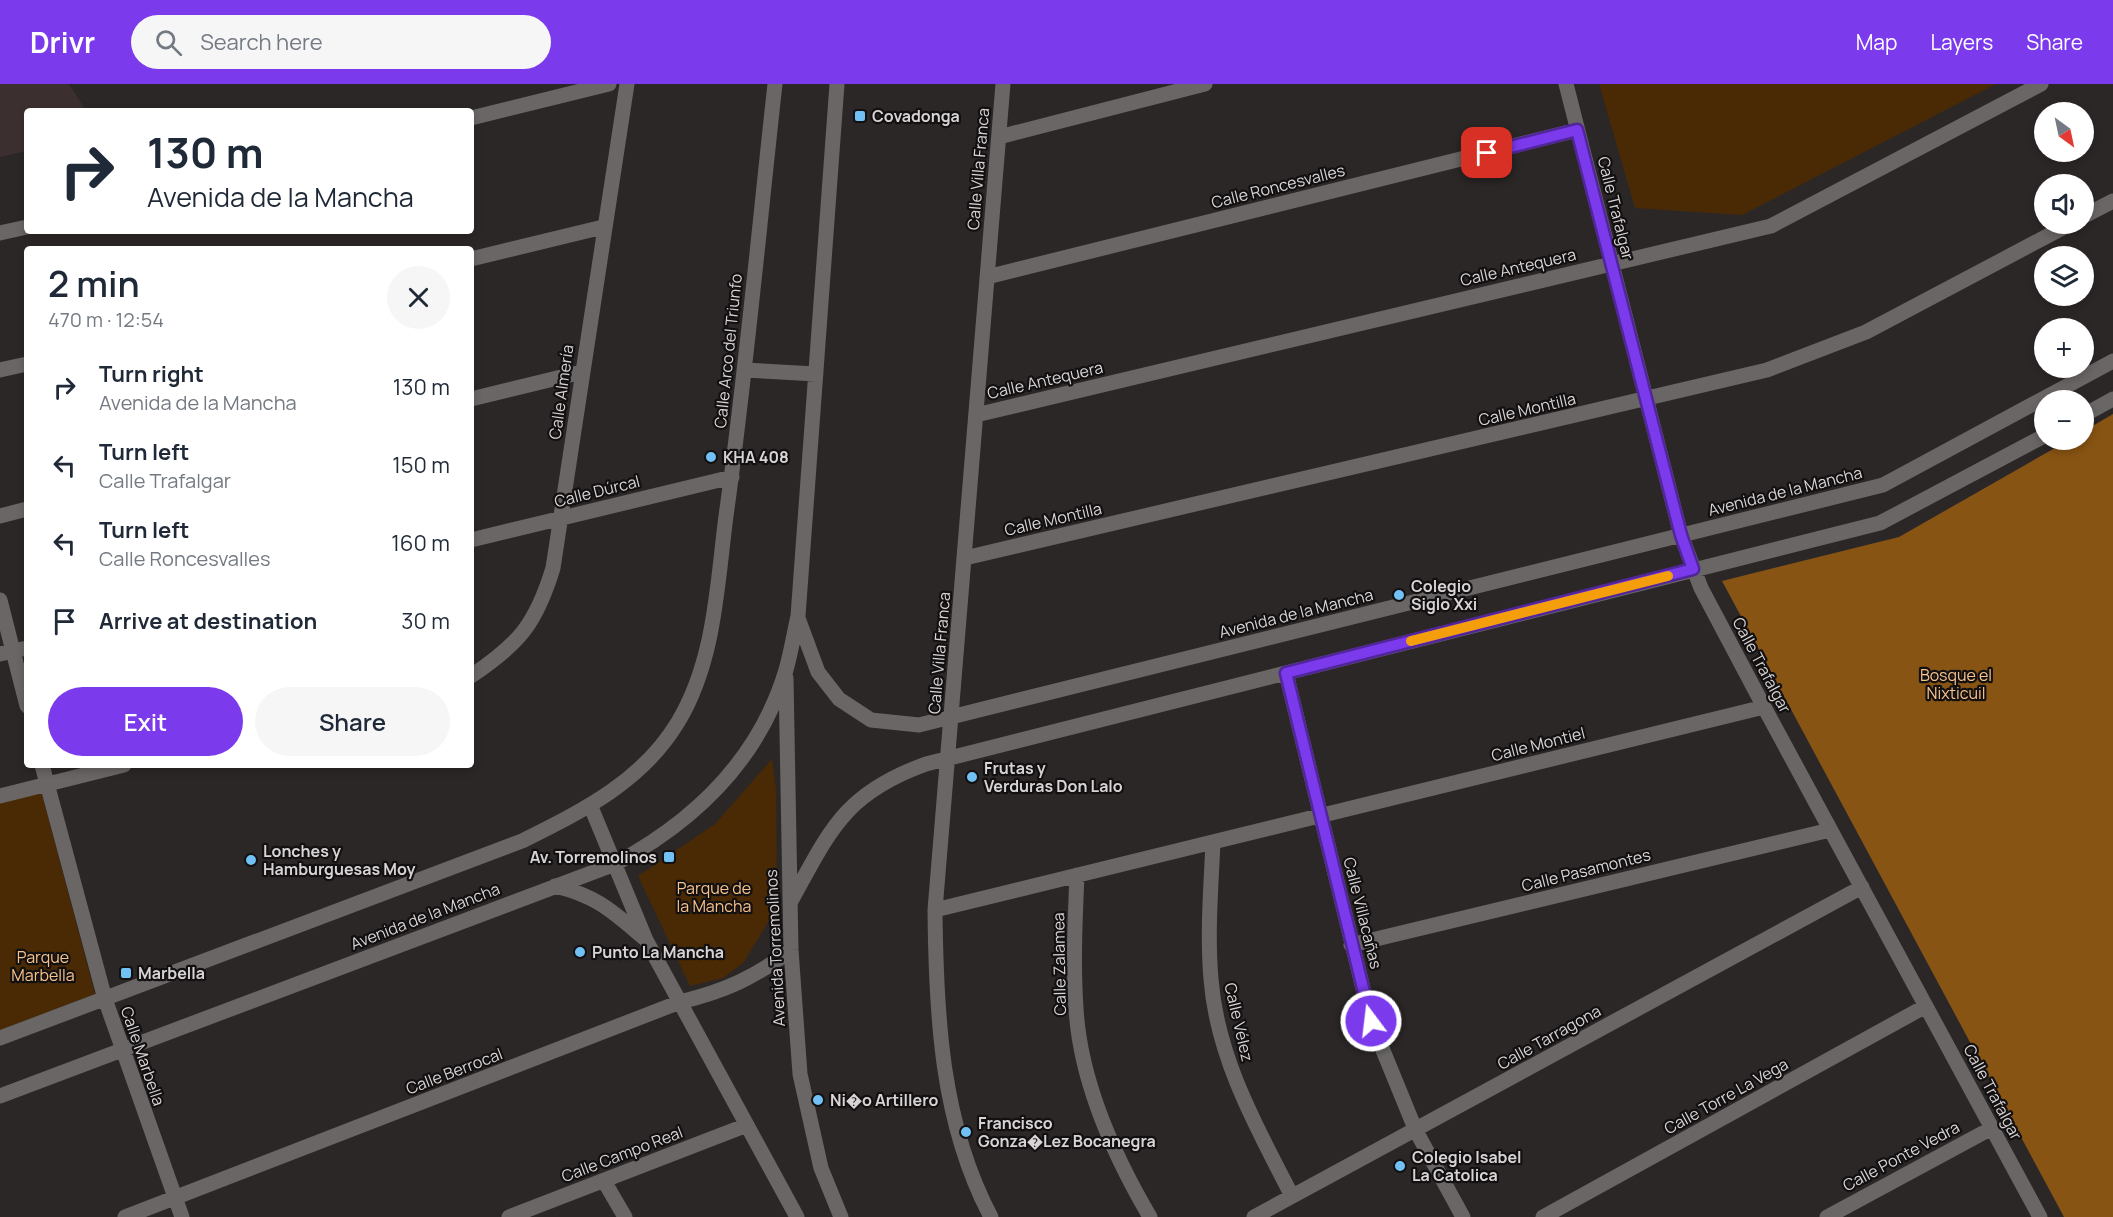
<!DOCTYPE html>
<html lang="en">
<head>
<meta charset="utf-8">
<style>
	body { margin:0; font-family:Manrope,sans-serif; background:#f6f6f7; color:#1f2937; height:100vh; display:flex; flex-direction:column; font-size:22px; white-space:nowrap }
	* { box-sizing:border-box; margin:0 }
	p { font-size:20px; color:#747a83 }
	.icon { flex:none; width:33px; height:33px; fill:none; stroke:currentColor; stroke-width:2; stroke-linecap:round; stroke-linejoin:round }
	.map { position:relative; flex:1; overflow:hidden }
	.sheet { position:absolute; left:24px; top:162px; width:450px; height:522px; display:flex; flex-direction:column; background:#fff; border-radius:6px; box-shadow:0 3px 9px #0003 }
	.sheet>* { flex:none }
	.top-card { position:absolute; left:24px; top:24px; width:450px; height:126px; border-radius:6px; box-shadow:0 3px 9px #0003; background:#fff; color:#1f2937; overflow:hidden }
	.needle { width:39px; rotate:147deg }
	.tools { position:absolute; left:2034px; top:18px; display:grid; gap:12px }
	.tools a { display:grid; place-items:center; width:60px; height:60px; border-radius:50%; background:#fff; box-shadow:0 3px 9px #0003; font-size:30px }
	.pin { position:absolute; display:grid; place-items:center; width:51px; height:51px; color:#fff; margin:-26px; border-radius:12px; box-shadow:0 3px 9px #0006 }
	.me { position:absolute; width:66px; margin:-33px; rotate:345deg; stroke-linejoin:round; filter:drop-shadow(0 0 4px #0008) }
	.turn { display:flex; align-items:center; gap:21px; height:126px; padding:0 24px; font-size:27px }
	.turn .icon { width:78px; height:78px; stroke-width:2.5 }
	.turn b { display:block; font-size:42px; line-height:51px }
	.round { display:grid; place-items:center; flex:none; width:63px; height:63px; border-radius:32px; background:#f6f6f7 }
	.headline { display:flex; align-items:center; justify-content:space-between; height:102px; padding:0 24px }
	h1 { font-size:36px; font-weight:600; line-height:45px }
	.button { display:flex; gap:12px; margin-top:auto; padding:12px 24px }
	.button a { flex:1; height:69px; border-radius:36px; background:#7c3aed; color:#fff; font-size:24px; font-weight:600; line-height:69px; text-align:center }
	.button a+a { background:#f6f6f7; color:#1f2937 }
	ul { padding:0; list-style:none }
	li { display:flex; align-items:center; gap:18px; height:78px; padding:0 24px }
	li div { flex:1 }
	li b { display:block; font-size:22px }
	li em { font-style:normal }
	header { display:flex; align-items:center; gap:36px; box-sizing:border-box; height:84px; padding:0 30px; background:#7c3aed; color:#fff }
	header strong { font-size:28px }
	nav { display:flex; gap:33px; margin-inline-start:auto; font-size:21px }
	.search { width:420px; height:54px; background:#f6f6f7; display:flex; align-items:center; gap:15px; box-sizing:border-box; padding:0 21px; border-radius:33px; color:#747a83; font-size:22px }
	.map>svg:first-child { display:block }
	.built { fill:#3b2f30 }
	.green { fill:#492a04 }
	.forest { fill:#885413 }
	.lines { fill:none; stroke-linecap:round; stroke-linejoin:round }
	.minor { stroke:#696665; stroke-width:15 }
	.route-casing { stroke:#51269a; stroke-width:15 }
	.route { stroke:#7c3aed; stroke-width:10 }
	.slow { stroke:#f59e0b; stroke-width:10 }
	.poi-dot { fill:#71c1f4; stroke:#131011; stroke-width:2 }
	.labels { text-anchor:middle; stroke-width:4.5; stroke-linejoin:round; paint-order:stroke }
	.poi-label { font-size:16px; font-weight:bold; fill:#d8d4d5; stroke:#131011; text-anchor:start }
	.street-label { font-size:16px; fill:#d8d4d5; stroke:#131011 }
	.park-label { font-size:16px; fill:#f9c28b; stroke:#131011 }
</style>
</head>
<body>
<header>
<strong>Drivr</strong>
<div class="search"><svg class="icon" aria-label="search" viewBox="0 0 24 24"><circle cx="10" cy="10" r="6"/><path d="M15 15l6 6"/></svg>Search here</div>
<nav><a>Map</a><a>Layers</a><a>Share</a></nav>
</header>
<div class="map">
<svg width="2113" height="1133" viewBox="0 0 2113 1133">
	<rect width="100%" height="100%" fill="#2c2727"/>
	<path class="built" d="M0,0H69L86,27H27V67L0,73Z"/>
	<path class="green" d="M1599,0H1996L1742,131L1635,124Z
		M772,675L776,706L777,823L744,878L723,894L690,902L638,792L715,740Z
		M41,707L95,910L0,946V718Z"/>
	<path class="forest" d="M2113,330V1133H2064L1722,497L1899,453L2069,356H2084V347Z"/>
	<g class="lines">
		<path class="minor" d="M1566,0L1681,451L1701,504L1764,623L2040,1133
			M471,34L609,0
			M999,53L1205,0
			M2084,132L2113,117
			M0,149L27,143
			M471,175L603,143
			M987,193L1577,46
			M0,286L27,280
			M744,286L816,290
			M471,315L582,288
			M976,331L1771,142L2041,0
			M2084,331L2113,315
			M0,432L27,425
			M471,456L732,393
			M965,474L1767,286L1866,248L2070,140
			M0,516L27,622
			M798,534L818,588L839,615L871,636L919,641L1883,401L2113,277
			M0,570L27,564
			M1286,589L1371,937L1416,1047L1463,1133
			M471,592C519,560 536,540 553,484L627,0
			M786,594L791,866L800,990L821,1084L841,1133
			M42,681L105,915L182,1133
			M0,712L124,681
			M591,723L646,856L797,1133
			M1213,758C1211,804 1207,850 1211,895C1217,974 1257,1044 1292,1112
			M1077,791C1075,836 1073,880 1076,924C1080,997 1113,1070 1150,1133
			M555,802C597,812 612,827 644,854
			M790,819C830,747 843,710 926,680L1880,439L2044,352
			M935,826L1764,623
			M1351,861L1830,746
			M0,954L522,757C582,727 642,698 678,638C715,577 717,501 726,432C746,289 759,144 775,0
			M0,1012L615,780C695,737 759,676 786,586C791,568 794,550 798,532L837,0
			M604,1097L625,1133
			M125,1133L680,918C725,907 754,894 791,866
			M509,1133L747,1041
			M991,1133C941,1039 936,931 935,826L1003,0
			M1254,1133L1862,803
			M1543,1133L1926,922
			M1827,1133L1992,1044"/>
	</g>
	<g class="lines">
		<defs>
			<path id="route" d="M1371,937L1286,589L1693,485L1681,451L1577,46L1487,69"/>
		</defs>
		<use href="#route" class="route-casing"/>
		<use href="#route" class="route"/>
		<path class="slow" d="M1411,557L1668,492"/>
	</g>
	<g class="poi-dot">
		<rect x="854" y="26" width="12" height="12" rx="3"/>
		<circle cx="711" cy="373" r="6"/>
		<circle cx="1399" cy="511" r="6"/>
		<circle cx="972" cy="693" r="6"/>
		<rect x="663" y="767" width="12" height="12" rx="3"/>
		<circle cx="251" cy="776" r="6"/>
		<circle cx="580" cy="868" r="6"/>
		<rect x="120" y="883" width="12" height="12" rx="3"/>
		<circle cx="818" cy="1016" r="6"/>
		<circle cx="966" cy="1048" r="6"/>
		<circle cx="1400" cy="1082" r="6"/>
	</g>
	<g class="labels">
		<g class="poi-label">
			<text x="872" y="38">Covadonga</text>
			<text x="723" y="379">KHA 408</text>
			<text x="1411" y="508">Colegio<tspan x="1411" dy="18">Siglo Xxi</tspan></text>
			<text x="984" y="690">Frutas y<tspan x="984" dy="18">Verduras Don Lalo</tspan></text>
			<text x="263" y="773">Lonches y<tspan x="263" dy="18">Hamburguesas Moy</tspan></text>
			<text x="657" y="779" text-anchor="end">Av. Torremolinos</text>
			<text x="592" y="874">Punto La Mancha</text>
			<text x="138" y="895">Marbella</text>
			<text x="830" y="1022">Ni�o Artillero</text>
			<text x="978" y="1045">Francisco<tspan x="978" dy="18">Gonza�Lez Bocanegra</tspan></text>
			<text x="1412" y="1079">Colegio Isabel<tspan x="1412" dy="18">La Catolica</tspan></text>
		</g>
		<g class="street-label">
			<text transform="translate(978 85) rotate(-85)" y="6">Calle Villa Franca</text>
			<text transform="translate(1278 102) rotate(-14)" y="6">Calle Roncesvalles</text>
			<text transform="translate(1616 124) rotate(76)" y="6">Calle Trafalgar</text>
			<text transform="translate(1518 183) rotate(-13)" y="6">Calle Antequera</text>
			<text transform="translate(728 267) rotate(-84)" y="6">Calle Arco del Triunfo</text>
			<text transform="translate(1045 296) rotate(-13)" y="6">Calle Antequera</text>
			<text transform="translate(561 308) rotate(-82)" y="6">Calle Almería</text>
			<text transform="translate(1527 325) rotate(-13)" y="6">Calle Montilla</text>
			<text transform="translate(597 407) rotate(-14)" y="6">Calle Dúrcal</text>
			<text transform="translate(1785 407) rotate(-14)" y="6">Avenida de la Mancha</text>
			<text transform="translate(1053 435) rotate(-13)" y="6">Calle Montilla</text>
			<text transform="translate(1296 529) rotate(-14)" y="6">Avenida de la Mancha</text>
			<text transform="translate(939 569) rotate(-85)" y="6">Calle Villa Franca</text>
			<text transform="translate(1762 581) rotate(62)" y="6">Calle Trafalgar</text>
			<text transform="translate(1538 660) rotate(-14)" y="6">Calle Montiel</text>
			<text transform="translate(1586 786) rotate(-14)" y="6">Calle Pasamontes</text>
			<text transform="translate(1363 829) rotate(76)" y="6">Calle Villacañas</text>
			<text transform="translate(425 832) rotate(-21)" y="6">Avenida de la Mancha</text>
			<text transform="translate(775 864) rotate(-93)" y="6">Avenida Torremolinos</text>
			<text transform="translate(1059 880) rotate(-91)" y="6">Calle Zalamea</text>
			<text transform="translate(1239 938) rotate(77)" y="6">Calle Vélez</text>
			<text transform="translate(1549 953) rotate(-29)" y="6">Calle Tarragona</text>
			<text transform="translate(143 972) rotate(71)" y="6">Calle Marbella</text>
			<text transform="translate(454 987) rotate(-21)" y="6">Calle Berrocal</text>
			<text transform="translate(1993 1008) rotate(62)" y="6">Calle Trafalgar</text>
			<text transform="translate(1726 1012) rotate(-29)" y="6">Calle Torre La Vega</text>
			<text transform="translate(622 1070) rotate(-21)" y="6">Calle Campo Real</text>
			<text transform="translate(1901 1072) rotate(-28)" y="6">Calle Ponte Vedra</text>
		</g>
		<g class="park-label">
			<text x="1956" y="597">Bosque el<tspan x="1956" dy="18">Nixticuil</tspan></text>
			<text x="714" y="810">Parque de<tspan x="714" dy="18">la Mancha</tspan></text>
			<text x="43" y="879">Parque<tspan x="43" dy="18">Marbella</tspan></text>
		</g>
	</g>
</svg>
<div class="tools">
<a><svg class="needle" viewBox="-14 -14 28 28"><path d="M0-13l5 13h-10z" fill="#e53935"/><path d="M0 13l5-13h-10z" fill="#747a83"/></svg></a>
<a><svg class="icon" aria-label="sound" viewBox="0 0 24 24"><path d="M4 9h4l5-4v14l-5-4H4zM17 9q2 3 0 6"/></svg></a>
<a><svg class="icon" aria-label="layers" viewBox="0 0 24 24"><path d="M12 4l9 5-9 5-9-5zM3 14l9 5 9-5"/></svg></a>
<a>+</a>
<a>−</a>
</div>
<div class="pin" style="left:1487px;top:69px;background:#d93025"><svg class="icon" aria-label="arrive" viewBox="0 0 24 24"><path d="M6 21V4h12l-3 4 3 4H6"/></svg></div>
<svg class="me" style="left:1371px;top:937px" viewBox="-20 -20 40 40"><circle r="17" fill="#7c3aed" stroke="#fff" stroke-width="3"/><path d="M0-11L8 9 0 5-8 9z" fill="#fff"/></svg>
<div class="top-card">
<div class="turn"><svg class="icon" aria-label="right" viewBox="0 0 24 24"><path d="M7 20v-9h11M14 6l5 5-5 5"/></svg><div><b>130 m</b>Avenida de la Mancha</div></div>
</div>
<section class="sheet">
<div class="headline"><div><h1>2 min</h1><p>470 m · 12:54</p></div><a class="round"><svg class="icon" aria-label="close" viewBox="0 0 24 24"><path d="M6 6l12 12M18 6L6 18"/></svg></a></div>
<ul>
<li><svg class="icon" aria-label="right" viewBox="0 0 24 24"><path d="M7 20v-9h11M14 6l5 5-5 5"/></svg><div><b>Turn right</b><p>Avenida de la Mancha</p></div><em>130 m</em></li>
<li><svg class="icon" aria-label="left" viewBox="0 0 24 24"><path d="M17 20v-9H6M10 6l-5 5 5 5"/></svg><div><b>Turn left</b><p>Calle Trafalgar</p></div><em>150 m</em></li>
<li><svg class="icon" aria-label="left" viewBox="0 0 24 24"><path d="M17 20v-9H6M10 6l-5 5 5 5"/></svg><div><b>Turn left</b><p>Calle Roncesvalles</p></div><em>160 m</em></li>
<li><svg class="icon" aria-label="arrive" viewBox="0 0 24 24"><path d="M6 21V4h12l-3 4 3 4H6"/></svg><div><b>Arrive at destination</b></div><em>30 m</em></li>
</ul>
<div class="button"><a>Exit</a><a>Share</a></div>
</section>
</div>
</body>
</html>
